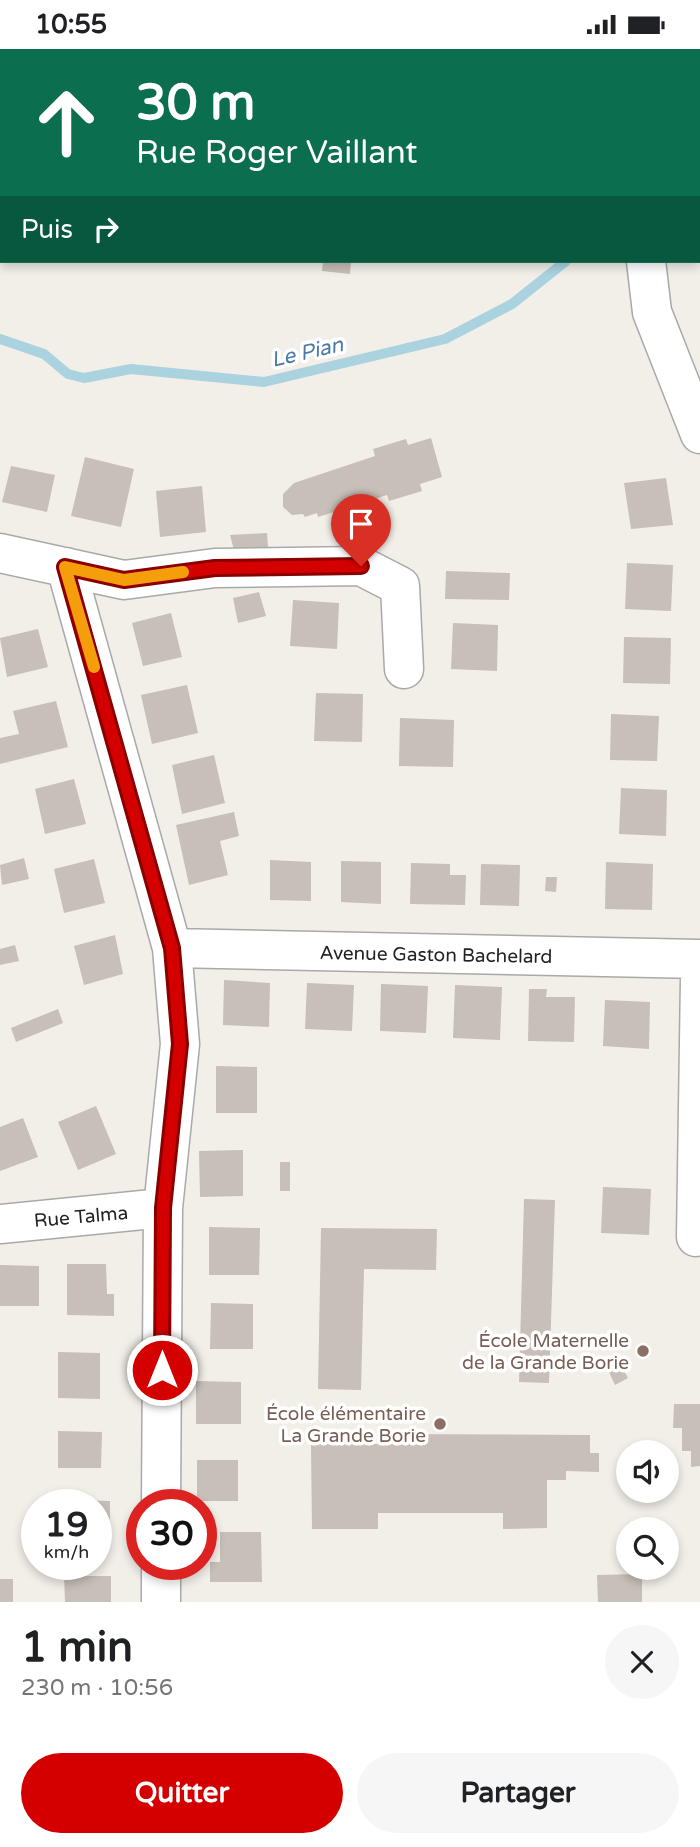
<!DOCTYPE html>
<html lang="fr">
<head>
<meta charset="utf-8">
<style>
	body { margin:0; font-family:"Varela Round",sans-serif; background:#f6f6f6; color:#202124; height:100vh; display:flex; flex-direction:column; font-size:26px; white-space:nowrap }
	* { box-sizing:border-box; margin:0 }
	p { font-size:23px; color:#757577 }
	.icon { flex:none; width:38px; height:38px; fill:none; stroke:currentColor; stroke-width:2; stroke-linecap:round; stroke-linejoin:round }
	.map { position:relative; height:1553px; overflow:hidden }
	.panel { display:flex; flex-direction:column; background:#fff; flex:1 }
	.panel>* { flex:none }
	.hud { position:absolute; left:0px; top:0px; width:700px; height:214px; box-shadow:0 4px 10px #0003; background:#0b6e4f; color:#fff; overflow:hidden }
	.tools { position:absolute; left:616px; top:1391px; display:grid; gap:14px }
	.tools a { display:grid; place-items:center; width:63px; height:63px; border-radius:50%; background:#fff; box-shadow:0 4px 10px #0003; font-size:35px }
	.speed { position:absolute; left:21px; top:1440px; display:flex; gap:14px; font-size:35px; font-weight:700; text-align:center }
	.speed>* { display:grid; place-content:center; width:91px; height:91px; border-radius:50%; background:#fff; box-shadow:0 4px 10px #0003; line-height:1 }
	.speed small { font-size:18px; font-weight:400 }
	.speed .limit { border:10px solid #d22; background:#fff; color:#111 }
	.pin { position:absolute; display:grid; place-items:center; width:60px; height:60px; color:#fff; margin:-72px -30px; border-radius:50% 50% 50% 0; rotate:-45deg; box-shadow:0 0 7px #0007 }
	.pin .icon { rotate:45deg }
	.me { position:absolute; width:77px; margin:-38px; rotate:0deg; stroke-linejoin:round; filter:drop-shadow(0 0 5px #0008) }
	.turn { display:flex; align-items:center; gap:24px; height:147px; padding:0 21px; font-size:32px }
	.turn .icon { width:91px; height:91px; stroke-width:2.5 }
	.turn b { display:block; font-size:49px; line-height:60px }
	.then { display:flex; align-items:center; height:66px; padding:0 21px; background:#0003; gap:14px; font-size:26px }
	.round { display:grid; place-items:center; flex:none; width:74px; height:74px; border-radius:37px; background:#f6f6f6 }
	.headline { display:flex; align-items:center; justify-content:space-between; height:119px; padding:0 21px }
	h1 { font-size:42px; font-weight:700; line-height:52px }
	.primary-button { display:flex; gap:14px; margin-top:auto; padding:14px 21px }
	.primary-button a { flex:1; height:80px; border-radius:42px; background:#d40000; color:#fff; font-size:28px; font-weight:700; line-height:80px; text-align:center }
	.primary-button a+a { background:#f6f6f6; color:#202124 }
	.status { display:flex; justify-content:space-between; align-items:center; height:49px; padding:0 35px; background:#fff; direction:ltr }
	.status svg { height:19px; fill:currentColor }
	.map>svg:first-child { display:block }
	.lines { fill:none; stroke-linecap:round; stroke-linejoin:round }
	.stream { stroke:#aad3df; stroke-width:10 }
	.building { fill:#c7bfb8 }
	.minor-casing { stroke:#a9a9a9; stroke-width:41 }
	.minor { stroke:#fff; stroke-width:38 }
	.route-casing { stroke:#8a0000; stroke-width:18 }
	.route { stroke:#d40000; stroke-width:12 }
	.slow { stroke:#f59e0b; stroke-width:12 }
	.education-dot { fill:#8d6e63; stroke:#fff; stroke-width:2.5 }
	.labels { text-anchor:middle; stroke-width:7; stroke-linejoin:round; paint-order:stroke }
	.street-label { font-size:19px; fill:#222; stroke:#fff }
	.education-label { font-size:19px; fill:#785e54; stroke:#fff; text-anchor:end }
	.water-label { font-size:21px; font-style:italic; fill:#4a7aab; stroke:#fff }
</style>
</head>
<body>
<div class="status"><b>10:55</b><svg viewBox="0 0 49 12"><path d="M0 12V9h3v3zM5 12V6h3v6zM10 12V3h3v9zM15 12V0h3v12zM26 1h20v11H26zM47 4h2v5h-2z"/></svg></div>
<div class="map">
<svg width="700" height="1553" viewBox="0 0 700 1553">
	<rect width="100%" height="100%" fill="#f2efe9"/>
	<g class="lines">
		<path class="stream" d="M698,181H700
			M0,290L44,305L68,325L84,329L131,320L264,333L445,290L512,255L566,212"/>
	</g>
	<path class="building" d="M323,212H351L350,225L322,222Z
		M431,389L442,428L420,435L422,442L389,452L387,446L356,456L361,471L343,477L337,462L318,468L317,464L305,468L303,465L292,466L283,458V445L294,434L375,407L373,400L406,390L408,396Z
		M85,408L134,420L121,478L71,467Z
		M11,417L55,426L47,463L2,453Z
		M666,429L673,476L631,480L624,434Z
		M202,437L206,483L160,488L156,442Z
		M267,484L268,498L234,501L230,486Z
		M627,514L673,516L671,562L625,560Z
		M446,522L510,524L509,551L445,550Z
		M259,543L266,567L238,574L233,549Z
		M293,551L339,554L337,600L290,597Z
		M171,564L182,608L143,617L132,574Z
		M453,574L498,576L497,622L451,620Z
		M38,580L48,618L7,628L0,589Z
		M624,588L671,589L670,635L623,634Z
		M187,636L198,684L152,695L141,646Z
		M316,644L363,645L362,693L314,692Z
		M56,652L68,698L0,715V689L19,685L13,662Z
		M611,665L659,667L657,712L610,711Z
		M400,669L454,671L453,718L399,717Z
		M214,706L225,754L182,765L172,716Z
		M74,730L86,775L45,785L35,740Z
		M621,739L667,741L666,787L619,785Z
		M234,763L239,787L220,792L228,826L189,836L176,776Z
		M24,809L29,830L2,836L0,816Z
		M94,810L105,854L64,864L54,820Z
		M270,811L311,813V852L270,851Z
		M341,812L381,813V855L341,853Z
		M606,813L653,815L652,861L605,860Z
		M411,814L450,815V826H466L465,856L410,855Z
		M481,815L520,816L519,857L480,856Z
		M546,828H557L556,843L545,842Z
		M115,886L123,925L84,936L74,897Z
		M15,896L19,912L0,916V900Z
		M224,931L270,934L269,978L223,976Z
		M307,934L354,936L352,982L305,980Z
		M381,935L428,937L426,984L380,982Z
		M455,936L502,938L500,991L453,989Z
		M529,940H547L546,948H575L574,993L528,992Z
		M605,951L650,953L649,1000L603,997Z
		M58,960L63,974L16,993L11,979Z
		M216,1017L257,1018V1064H216Z
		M96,1057L116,1105L78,1121L58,1073Z
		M23,1069L38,1108L0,1122V1078Z
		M243,1101V1147L200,1148L199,1102Z
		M280,1113H290V1142H280Z
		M603,1138L651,1140L649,1186L601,1184Z
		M524,1150L555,1151L549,1334L519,1333Z
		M209,1178L260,1179L259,1226H209Z
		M321,1179L437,1180L436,1221L364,1220L361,1341L318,1340Z
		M67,1215H106L107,1245H114V1267L67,1266Z
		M0,1216L39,1217V1257H0Z
		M211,1254L253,1255V1300H210Z
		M58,1303L100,1304V1350L58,1349Z
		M619,1313L628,1329L615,1336L607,1319Z
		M196,1332L241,1333V1375H196Z
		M674,1355H700V1417L691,1418V1402H682V1379H673Z
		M58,1382L102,1383L101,1419H58Z
		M378,1385L590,1386V1404H599V1423L566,1422V1431H547V1479L503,1480V1464H378V1480H312L311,1395H378Z
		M197,1411H238V1452H197Z
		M69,1451L110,1452V1498H96V1456H69Z
		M220,1483H261L262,1533H210V1513H220Z
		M642,1525V1553H598L597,1526Z
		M64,1527H111V1553H65Z
		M0,1530H13V1553H0Z"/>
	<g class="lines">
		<defs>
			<path id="minor" d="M663,2V0
				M0,68H2
				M646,212L652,263L700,385
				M0,504L124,531L215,519L361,517L400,537L404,620
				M66,518L172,899L180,995L163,1159L161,1456
				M172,899L700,910
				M0,1175L163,1159
				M696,1188L700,929
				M161,1553V1516"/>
		</defs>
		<use href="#minor" class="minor-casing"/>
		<use href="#minor" class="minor"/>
	</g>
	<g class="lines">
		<defs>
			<path id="route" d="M162,1321L163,1159L180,995L172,899L65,518L124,531L215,519L361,517"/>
		</defs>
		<use href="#route" class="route-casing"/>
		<use href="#route" class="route"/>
		<path class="slow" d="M94,618L65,518L124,531L183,523"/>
	</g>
	<g class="education-dot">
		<circle cx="643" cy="1302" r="7"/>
		<circle cx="440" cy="1375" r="7"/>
	</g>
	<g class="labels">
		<g class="street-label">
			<text transform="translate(436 905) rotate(1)" y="7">Avenue Gaston Bachelard</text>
			<text transform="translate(81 1167) rotate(-5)" y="7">Rue Talma</text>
		</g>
		<g class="education-label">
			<text x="629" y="1298">École Maternelle<tspan x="629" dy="22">de la Grande Borie</tspan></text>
			<text x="426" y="1371">École élémentaire<tspan x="426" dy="22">La Grande Borie</tspan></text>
		</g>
		<g class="water-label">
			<text transform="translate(307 303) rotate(-13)" y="7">Le Pian</text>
		</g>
	</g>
</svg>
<div class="tools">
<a><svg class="icon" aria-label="sound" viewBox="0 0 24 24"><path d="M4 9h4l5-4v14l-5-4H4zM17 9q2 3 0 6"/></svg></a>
<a><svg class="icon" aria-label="search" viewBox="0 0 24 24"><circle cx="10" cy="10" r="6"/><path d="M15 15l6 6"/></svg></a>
</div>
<div class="speed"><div>19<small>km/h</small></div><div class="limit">30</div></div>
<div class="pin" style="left:361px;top:517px;background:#d93025"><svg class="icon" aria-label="arrive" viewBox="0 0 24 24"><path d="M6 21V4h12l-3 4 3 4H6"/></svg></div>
<svg class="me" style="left:162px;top:1321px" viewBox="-20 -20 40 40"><circle r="17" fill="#d40000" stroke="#fff" stroke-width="3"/><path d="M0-11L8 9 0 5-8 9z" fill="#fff"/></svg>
<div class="hud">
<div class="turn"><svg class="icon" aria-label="ahead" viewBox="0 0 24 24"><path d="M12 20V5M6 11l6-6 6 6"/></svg><div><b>30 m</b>Rue Roger Vaillant</div></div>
<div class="then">Puis<svg class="icon" aria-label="right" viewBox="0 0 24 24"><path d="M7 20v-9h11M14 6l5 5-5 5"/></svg></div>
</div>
</div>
<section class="panel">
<div class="headline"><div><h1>1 min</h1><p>230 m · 10:56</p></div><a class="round"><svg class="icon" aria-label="close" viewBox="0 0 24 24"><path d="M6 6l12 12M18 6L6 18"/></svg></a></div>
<div class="primary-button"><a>Quitter</a><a>Partager</a></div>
</section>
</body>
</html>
